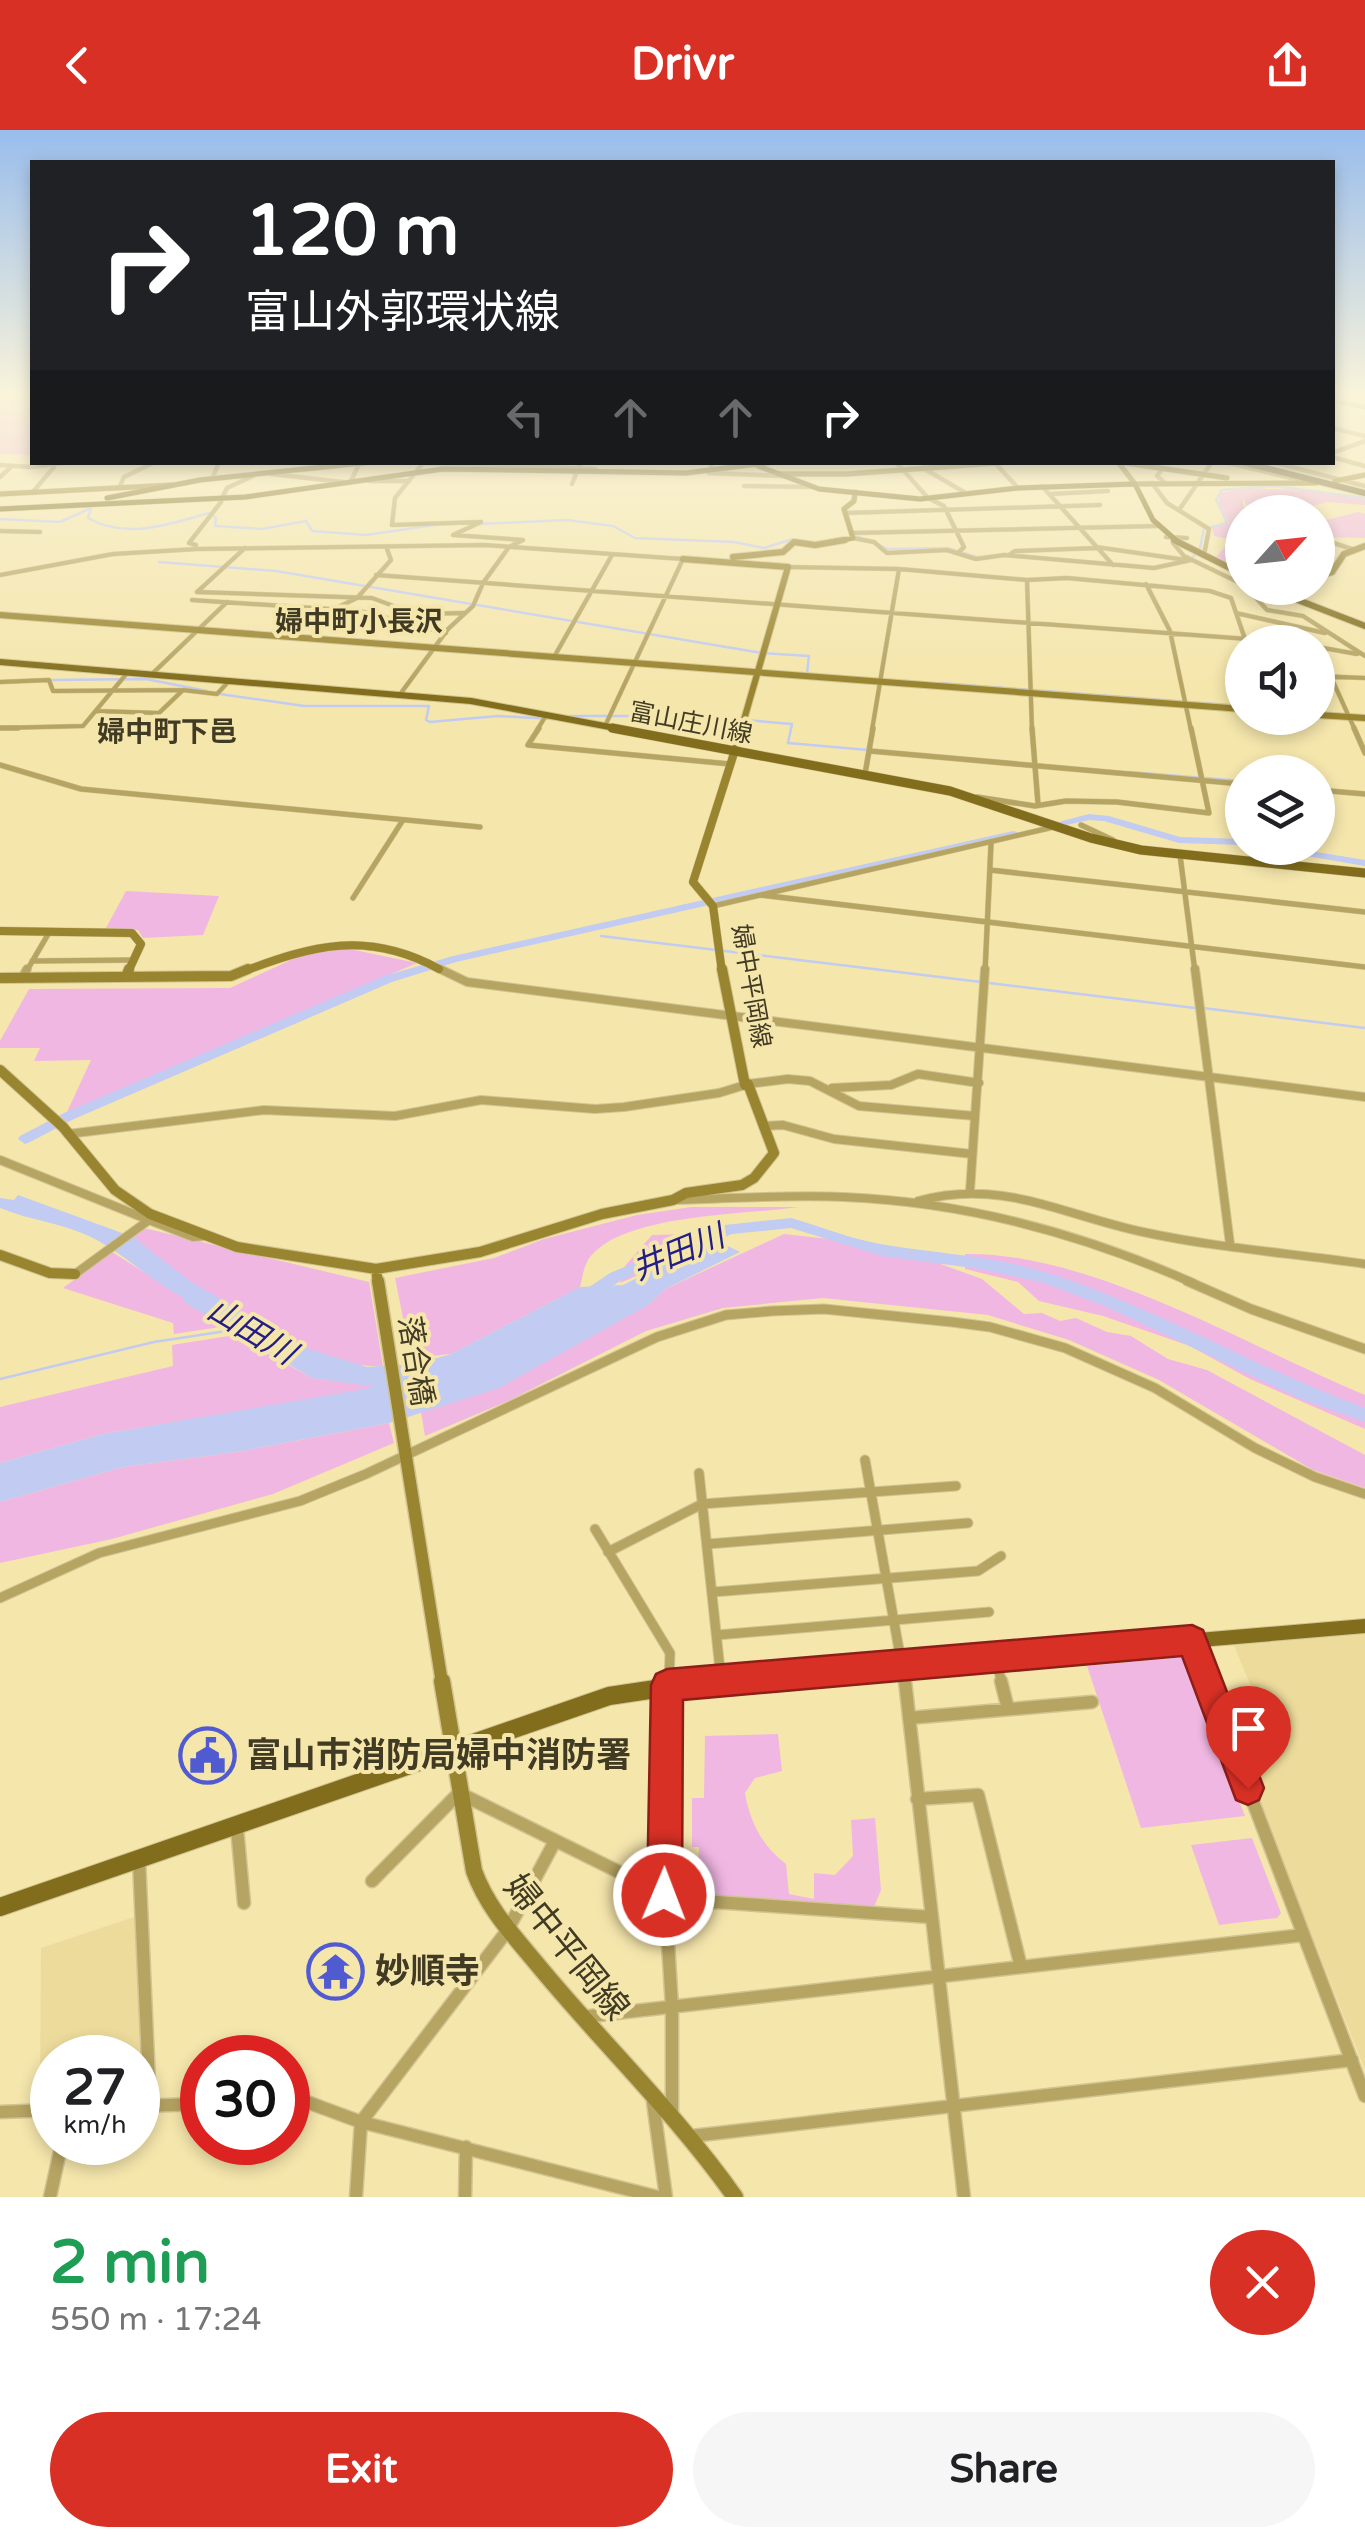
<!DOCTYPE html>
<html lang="en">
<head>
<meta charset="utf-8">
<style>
	body { margin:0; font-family:"Varela Round","Noto Sans JP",sans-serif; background:#f6f6f6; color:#202124; height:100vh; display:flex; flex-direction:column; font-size:38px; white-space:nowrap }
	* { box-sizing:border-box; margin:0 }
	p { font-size:32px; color:#757577 }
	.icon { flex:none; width:55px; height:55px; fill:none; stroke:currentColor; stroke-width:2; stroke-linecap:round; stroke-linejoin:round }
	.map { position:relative; height:2067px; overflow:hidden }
	.side { display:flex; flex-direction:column; background:#fff; flex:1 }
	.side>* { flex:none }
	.hud { position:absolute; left:30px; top:30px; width:1305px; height:305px; border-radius:0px; box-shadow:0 5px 15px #0003; background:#202124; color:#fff; overflow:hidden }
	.needle { width:65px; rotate:63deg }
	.buttons { position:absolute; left:1225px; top:365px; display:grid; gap:20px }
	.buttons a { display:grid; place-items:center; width:110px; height:110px; border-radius:50%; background:#fff; box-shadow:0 5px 15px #0003; font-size:50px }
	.speed { position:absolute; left:30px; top:1905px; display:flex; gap:20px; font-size:50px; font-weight:700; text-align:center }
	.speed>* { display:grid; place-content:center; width:130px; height:130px; border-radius:50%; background:#fff; box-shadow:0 5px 15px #0003; line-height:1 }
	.speed small { font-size:25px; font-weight:400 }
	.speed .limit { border:15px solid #d22; background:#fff; color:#111 }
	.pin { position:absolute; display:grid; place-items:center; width:85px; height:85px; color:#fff; margin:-102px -42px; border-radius:50% 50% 50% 0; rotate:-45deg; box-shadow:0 0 10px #0007 }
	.pin .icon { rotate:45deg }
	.me { position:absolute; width:110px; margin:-55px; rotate:1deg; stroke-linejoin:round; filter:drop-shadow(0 0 8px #0008) }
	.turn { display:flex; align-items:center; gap:35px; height:210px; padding:0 50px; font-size:45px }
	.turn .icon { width:130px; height:130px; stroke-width:2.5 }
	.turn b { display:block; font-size:70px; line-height:85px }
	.lanes { display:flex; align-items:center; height:95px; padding:0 50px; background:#0003; justify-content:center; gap:50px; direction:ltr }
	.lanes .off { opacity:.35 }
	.round { display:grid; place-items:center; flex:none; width:105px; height:105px; border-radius:52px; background:#f6f6f6 }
	.summary { display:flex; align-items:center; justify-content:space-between; height:170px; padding:0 50px }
	h1 { font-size:60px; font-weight:700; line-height:75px; color:#1e9e55 }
	.primary-button { display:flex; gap:20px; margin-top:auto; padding:20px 50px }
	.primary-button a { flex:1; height:115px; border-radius:60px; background:#d93025; color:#fff; font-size:40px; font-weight:700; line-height:115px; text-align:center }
	.primary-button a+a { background:#f6f6f6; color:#202124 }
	header { display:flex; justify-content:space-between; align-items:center; height:130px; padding:0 50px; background:#d93025; color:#fff; font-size:45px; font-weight:700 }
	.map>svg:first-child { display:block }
	.built { fill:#ecdb9b }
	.green { fill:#f1b7e3 }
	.water { fill:#c2cbf1 }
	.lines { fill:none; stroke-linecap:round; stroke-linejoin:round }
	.stream { stroke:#c2cbf1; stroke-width:2.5 }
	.river { fill:#c2cbf1; fill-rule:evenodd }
	.street-far4-casing { stroke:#d1c491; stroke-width:5 }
	.street-far3-casing { stroke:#d1c491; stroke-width:6 }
	.street-far2-casing { stroke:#d1c491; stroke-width:10 }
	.street-far1-casing { stroke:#d1c491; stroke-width:11 }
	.street-casing { stroke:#d1c491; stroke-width:15 }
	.secondary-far5-casing { stroke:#d1c491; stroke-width:6 }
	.secondary-far4-casing { stroke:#d1c491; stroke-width:8 }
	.secondary-far3-casing { stroke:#d1c491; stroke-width:9 }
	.secondary-far2-casing { stroke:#d1c491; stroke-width:12 }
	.secondary-far1-casing { stroke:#d1c491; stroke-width:15 }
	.secondary-casing { stroke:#d1c491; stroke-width:19 }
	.primary-far4-casing { stroke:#d1c491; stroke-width:6 }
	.primary-far3-casing { stroke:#d1c491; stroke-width:8 }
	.primary-far2-casing { stroke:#d1c491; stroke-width:10 }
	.primary-far1-casing { stroke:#d1c491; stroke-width:16 }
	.primary-casing { stroke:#d1c491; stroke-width:20 }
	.highway-casing { stroke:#d1c491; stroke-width:8 }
	.street-far4 { stroke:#b6a463; stroke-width:4 }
	.street-far3 { stroke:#b6a463; stroke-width:5 }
	.street-far2 { stroke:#b6a463; stroke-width:8 }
	.street-far1 { stroke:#b6a463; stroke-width:9 }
	.street { stroke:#b6a463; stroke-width:12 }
	.secondary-far5 { stroke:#99842f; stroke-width:5 }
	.secondary-far4 { stroke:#99842f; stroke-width:6 }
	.secondary-far3 { stroke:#99842f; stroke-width:8 }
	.secondary-far2 { stroke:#99842f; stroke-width:10 }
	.secondary-far1 { stroke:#99842f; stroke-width:12 }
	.secondary { stroke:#99842f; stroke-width:16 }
	.primary-far4 { stroke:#816d1c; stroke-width:5 }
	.primary-far3 { stroke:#816d1c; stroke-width:6 }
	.primary-far2 { stroke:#816d1c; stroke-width:9 }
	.primary-far1 { stroke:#816d1c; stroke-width:14 }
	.primary { stroke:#816d1c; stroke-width:18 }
	.highway { stroke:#695a21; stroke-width:6 }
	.route { fill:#d93025; stroke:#8d1f18; stroke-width:2.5 }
	.labels { text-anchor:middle; stroke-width:8; stroke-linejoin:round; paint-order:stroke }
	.far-street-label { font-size:25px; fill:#413b24; stroke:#f5e6ac }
	.far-neighbourhood-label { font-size:28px; font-weight:bold; fill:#413b24; stroke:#f5e6ac }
	.street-label { font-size:30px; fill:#413b24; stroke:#f5e6ac }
	.water-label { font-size:32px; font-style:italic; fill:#231d85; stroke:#f5e6ac }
	.near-poi-label { font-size:35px; font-weight:bold; fill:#413b24; stroke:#f5e6ac; text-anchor:start }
	.near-street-label { font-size:35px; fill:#413b24; stroke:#f5e6ac }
</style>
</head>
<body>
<header><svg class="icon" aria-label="back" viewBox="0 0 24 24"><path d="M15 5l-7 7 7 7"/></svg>Drivr<svg class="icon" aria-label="share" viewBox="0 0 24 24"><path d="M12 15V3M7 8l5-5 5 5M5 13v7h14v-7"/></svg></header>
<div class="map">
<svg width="1365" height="2067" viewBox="0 0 1365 2067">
	<rect width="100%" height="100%" fill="#f5e6ac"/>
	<path class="built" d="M1365,1502V1940L1232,1603L1268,1598L1233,1513Z
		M137,1786L145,1963L138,1964V1928H52V1968L40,1969L41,1818Z"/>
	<path class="green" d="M0,265H32V325L0,324Z
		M1249,358L1325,362L1365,368V375L1328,372L1312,376L1309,382C1288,382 1249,390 1243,368V376L1251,382H1242V442L1215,428L1232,410L1214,406L1212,398L1229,393L1219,375V363Z
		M1358,382L1365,384V408L1318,407V392Z
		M126,761L219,766L203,805L143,808L138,800L106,798Z
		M335,816L417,833L67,982L91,930L34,931L40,918H0V911L29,859L230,858L306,823Z
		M691,1077H799C747,1085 611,1083 586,1134C583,1141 582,1150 580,1157L451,1224L411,1228L395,1148L494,1128L544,1109L637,1085Z
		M144,1098L369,1152L383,1236C313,1242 192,1155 136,1113L133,1107Z
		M701,1104L707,1106L669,1132L620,1153L625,1136L652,1105Z
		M784,1104L891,1116L982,1149L1024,1184L1042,1183L1060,1191L1076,1188L1107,1202L1131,1206L1168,1229L1207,1240L1365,1325V1358L1313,1340L1159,1250L1069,1210L988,1185L823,1168L723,1178L646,1201L508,1271L425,1306L421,1282L499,1257L648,1175L665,1159Z
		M112,1122L185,1168L184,1172L227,1196L174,1204L173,1193L63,1158Z
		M965,1124C1092,1122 1247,1216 1365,1265V1299L1250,1249L1190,1216L1103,1186L1039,1171L1018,1152L965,1139Z
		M235,1205L312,1248L381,1257L103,1304L0,1333V1277L173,1236L172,1215Z
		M389,1293L394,1313L273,1364L112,1409L0,1433V1372L123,1337L237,1322Z
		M1183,1527L1245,1686L1141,1698L1087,1536Z
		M778,1604L782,1641L755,1648L745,1663C750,1692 762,1716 786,1734L789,1764L814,1769V1743L835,1745L853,1726L851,1690L875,1688L881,1760L872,1782L697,1778L686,1771L683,1738L698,1736L699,1717H692V1668H704L705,1606Z
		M1252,1708L1281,1783L1277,1788L1219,1795L1191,1715Z"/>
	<path class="water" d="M18,1065L133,1107L190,1151L302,1217L367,1237L416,1234L451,1224L580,1157L623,1155L669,1132L707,1106L740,1122L665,1159L648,1175L499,1258L389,1293L237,1322L123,1337L0,1372V1333L103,1304L376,1257L312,1248L184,1172V1168C152,1152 122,1122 91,1107C62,1093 29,1090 0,1078V1068L14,1070Z"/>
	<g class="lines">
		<path class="stream" d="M0,389L60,392L91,378L88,388C126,410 171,394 209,383L216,388L215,396L262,399L306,391L312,401L366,405L435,395
			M478,394L567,390L613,396L635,408L734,412L764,418L793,409
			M859,407L888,419L948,418L977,427L1026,425
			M1192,428L1200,418L1204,399L1227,393L1216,369L1222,360L1274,356L1365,368
			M159,432L276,441L762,523L809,526L807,543
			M51,550L146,549L207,561
			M940,553L1242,576
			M220,564L304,576H429L426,590L430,592L498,586L553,589
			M571,586H700L792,594L788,613L868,620
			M1130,642L1242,651
			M601,806L981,852
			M989,853L1195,878
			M1203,878L1365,898
			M0,1249L154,1212L233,1200"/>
		<path class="river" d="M1089,684L1109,686L1180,707L1242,709V715L1179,713L1104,691L1089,690L1044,700L1039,697Z
			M1013,701L1017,702V706L456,832L392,852L74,989L30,1012L25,1014L18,1009L20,1006L64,983L384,846L453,826Z
			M1272,718H1292L1365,730V736L1277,721Z
			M791,1088C822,1097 854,1110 886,1115C941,1124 997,1126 1051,1144C1159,1179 1258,1239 1365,1278V1292L1301,1269L1107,1177L1044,1153L980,1139L882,1126L791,1098L732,1104L620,1151L592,1170L587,1172L582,1170L579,1166L582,1162L610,1143L725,1095Z"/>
		<defs>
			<path id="street-far4" d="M1332,270L1350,265
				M1332,298L1365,306
				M1332,323L1365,311
				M1332,327L1365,336
				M411,332L595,339
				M713,332L709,343L783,346
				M896,332L928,368L944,376L964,417L959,422
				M1225,332L1308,352
				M1272,332L1365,356
				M423,333L395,368L392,395L481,392
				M995,333L1018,358
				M0,335L31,337L70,332
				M923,338L964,362
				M1162,339L1157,346L1165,353
				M271,344L343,352
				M0,347L11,337
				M212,349L219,332
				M351,351L359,334
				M369,351H409
				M1152,353L1167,373L1209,399L1204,425
				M572,354L581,332
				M120,356L124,347L155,332
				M744,356L813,357
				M1042,356L1113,435
				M32,363L54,337
				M1049,364L1108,361
				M223,366L227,358L253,346
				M1179,380L1212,332
				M845,383L1100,375
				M0,401L40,402
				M853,403L1157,396
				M1166,407L1187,408
				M853,408L874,412L887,423L947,420L976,429L1004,425L1154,438L1191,430
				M1318,408L1352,419
				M1173,413L1184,426L1242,454
				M196,415L189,413L221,372
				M1096,417L1186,430
				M1009,425L1015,421L1097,418
				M788,437L899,439L1027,450L1067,448L1210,461L1231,468L1246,512
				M0,445L113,424L197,419L484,415L683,429L605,596
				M376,445L1288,512
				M1027,450L1032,600
				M1146,454L1170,501L1191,600
				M1247,458L1267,480L1303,486L1365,526
				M197,462L372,468L415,484L464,483
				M197,462L245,418
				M192,470L360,481L446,503
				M334,479L357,468L391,430L387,419
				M1236,483L1325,503
				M1318,517L1357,524
				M554,527L612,425
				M152,544L227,472
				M1318,546L1365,548
				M1331,547L1355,600
				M0,552L49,550L53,561L183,560
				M401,563L448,499L473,476L483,453L509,417L523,410L453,405L481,392
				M96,581L159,583L183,560L217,564L230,550
				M0,598L83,596L128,542
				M537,600L547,584
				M872,600L899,439"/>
			<path id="street-far3" d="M0,598H18
				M539,598L528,615L730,634
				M1032,598L1038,674
				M1354,598L1365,623
				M870,621L1242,654
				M0,635L81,659L480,697
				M865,644L873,598
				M1318,660L1365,664
				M977,667L1035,676L1066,671L1117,672L1209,683L1191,598
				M1081,695L1113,710
				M1180,725L1195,842
				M990,740L1365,782
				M761,765L1365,837
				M353,768L403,690
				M713,776L1058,696
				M32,831L133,830
				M439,839L445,842
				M26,842L50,801
				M985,842L991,714"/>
			<path id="street-far2" d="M440,839L467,852L1365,967
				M1195,839L1230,1114
				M22,848L27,839
				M748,954L788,949L810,951L859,976L975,986
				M832,958L891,955L918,944L979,953
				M764,996L783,995L834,1009L972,1024
				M68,1004L264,980L395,986L481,970L595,979L624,977L719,963L745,955
				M0,1030L149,1090
				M970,1061L985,839
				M675,1070C731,1069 788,1064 844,1067C965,1072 1083,1104 1193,1153
				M918,1071C1003,1048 1062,1085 1143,1102C1216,1118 1291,1123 1365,1134
				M75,1144L149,1090L193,1107L205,1106"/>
			<path id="street-far1" d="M1187,1151L1251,1179L1365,1219
				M865,1330L905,1553
				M699,1343L721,1549
				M595,1399L670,1523L669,1553
				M708,1414L968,1393
				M608,1422L702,1374L956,1356
				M713,1462L978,1441L1001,1426
				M0,1468L99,1423L300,1371L366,1344L657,1207L726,1185L772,1181L824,1179L952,1192L990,1197L1065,1218L1155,1258L1255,1318L1315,1347L1365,1364
				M717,1505L989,1482
				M1192,1511L1208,1553
				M995,1527L1002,1553"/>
			<path id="street" d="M669,1551L665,1765L672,1877V1981
				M905,1551L964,2067
				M1001,1551L1008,1579
				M1207,1551L1365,1966
				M909,1588L1092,1572
				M917,1669L978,1665L1021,1837
				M237,1698L244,1773
				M139,1730L150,1975
				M372,1751L459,1663L688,1776L716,1772L930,1787
				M582,1887L1303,1805
				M653,1972L666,2067
				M288,1973L307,1972L361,1992L658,2067
				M138,1976L202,1974
				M0,1982L52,1980
				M692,2006L1352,1930
				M50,2067L62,2012
				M356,2067L361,1992L507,1801L554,1713
				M465,2067L466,2017"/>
			<path id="secondary-far5" d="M1118,332L1135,354L1316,353
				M1119,332L1227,348
				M778,344H847L1011,332
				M1335,351L1365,345
				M0,364L172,355
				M831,412L853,408L844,379L854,371L855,362"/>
			<path id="secondary-far4" d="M733,427L783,422L794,412L815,415L845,410
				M683,429L788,437L741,600
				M1318,446L1332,442L1344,424L1365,416
				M0,485L1242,579
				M1318,585L1365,588"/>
			<path id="secondary-far3" d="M0,801L132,803L141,814L128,842
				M242,842C313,815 367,800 439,839
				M722,842L713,776L693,752L742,598"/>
			<path id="secondary-far2" d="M126,847L129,839
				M0,848L231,846L248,839
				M0,940L63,997L115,1060L150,1084L237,1117L376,1139L480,1122L602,1084L673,1070L686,1063L742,1055L754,1048L774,1023L748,954L745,955L722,839
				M0,1125L50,1143L75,1144
				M376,1139L378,1153"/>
			<path id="secondary-far1" d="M378,1151L442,1553"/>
			<path id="secondary" d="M442,1551L474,1741C488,1780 516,1808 542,1840C607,1918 677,1985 735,2067"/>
			<path id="primary-far4" d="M1332,270L1365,277
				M758,336L819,359L920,369L1018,358L1135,354L1153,390L1178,412
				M107,368L200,350L372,332
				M0,379L245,367L443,339L686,343L774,332"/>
			<path id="primary-far3" d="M1174,410L1242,444
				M1267,458L1365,496
				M0,532L471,571L626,600"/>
			<path id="primary-far2" d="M612,598L950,661L1091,708L1141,720L1365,743"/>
			<path id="primary-far1" d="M692,1553L1365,1496"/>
			<path id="primary" d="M0,1777L609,1566L709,1551"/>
			<path id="highway" d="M1242,332L1365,363"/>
		</defs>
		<use href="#street-far4" class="street-far4-casing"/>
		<use href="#street-far3" class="street-far3-casing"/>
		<use href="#street-far2" class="street-far2-casing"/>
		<use href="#street-far1" class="street-far1-casing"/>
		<use href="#street" class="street-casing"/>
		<use href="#secondary-far5" class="secondary-far5-casing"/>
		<use href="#secondary-far4" class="secondary-far4-casing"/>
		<use href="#secondary-far3" class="secondary-far3-casing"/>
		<use href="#secondary-far2" class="secondary-far2-casing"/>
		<use href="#secondary-far1" class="secondary-far1-casing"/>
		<use href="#secondary" class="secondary-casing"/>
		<use href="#primary-far4" class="primary-far4-casing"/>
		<use href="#primary-far3" class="primary-far3-casing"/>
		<use href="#primary-far2" class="primary-far2-casing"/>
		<use href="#primary-far1" class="primary-far1-casing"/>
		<use href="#primary" class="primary-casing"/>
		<use href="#highway" class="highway-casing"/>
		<use href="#street-far4" class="street-far4"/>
		<use href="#street-far3" class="street-far3"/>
		<use href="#street-far2" class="street-far2"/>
		<use href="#street-far1" class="street-far1"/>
		<use href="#street" class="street"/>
		<use href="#secondary-far5" class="secondary-far5"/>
		<use href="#secondary-far4" class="secondary-far4"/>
		<use href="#secondary-far3" class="secondary-far3"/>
		<use href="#secondary-far2" class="secondary-far2"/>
		<use href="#secondary-far1" class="secondary-far1"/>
		<use href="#secondary" class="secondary"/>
		<use href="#primary-far4" class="primary-far4"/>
		<use href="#primary-far3" class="primary-far3"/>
		<use href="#primary-far2" class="primary-far2"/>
		<use href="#primary-far1" class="primary-far1"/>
		<use href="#primary" class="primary"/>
		<use href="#highway" class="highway"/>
	</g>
	<linearGradient id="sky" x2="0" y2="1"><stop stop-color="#99bdec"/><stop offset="0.48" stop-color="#faf4da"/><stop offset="1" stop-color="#faf4da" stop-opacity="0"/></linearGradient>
	<rect width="1365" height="554" fill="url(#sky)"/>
	<path class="route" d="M1192,1495L1203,1500L1207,1510L1264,1658L1259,1670L1248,1675L1236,1670L1182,1526L683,1570L682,1765L677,1778L664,1783L652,1778L647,1765L651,1555L656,1544L667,1539Z"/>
	<defs>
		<symbol id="civic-ring" viewBox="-11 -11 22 22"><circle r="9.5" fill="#f5e6ac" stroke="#515bd1" stroke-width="1.5"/><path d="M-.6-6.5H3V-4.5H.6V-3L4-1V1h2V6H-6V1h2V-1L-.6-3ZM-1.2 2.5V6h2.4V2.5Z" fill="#515bd1"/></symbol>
		<symbol id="temple-ring" viewBox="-11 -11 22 22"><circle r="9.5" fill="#f5e6ac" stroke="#515bd1" stroke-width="1.5"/><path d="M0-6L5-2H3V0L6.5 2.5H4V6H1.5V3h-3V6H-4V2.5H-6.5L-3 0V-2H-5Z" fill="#515bd1"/></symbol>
	</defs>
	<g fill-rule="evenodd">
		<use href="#civic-ring" x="176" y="1594" width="63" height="63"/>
		<use href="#temple-ring" x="304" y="1810" width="63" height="63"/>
	</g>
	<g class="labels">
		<g class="far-street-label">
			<text transform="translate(691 592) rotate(11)" y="9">富山庄川線</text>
			<text transform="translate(752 856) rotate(80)" y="9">婦中平岡線</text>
		</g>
		<g class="far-neighbourhood-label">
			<text x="359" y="501">婦中町小長沢</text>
			<text x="167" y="611">婦中町下邑</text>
		</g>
		<g class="street-label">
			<text transform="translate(416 1231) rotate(81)" y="10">落合橋</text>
		</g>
		<g class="water-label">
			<text transform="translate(678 1122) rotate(-22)" y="11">井田川</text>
			<text transform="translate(252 1201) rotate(31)" y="11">山田川</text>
		</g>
		<g class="near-poi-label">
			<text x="246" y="1637">富山市消防局婦中消防署</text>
			<text x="375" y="1853">妙順寺</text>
		</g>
		<g class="near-street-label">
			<text transform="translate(567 1817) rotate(51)" y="12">婦中平岡線</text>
		</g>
	</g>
</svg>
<div class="buttons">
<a><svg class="needle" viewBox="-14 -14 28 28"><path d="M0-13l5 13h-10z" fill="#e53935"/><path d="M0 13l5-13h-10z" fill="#757577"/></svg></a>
<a><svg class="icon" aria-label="sound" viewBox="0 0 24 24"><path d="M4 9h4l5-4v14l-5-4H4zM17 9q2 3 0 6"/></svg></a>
<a><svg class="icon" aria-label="layers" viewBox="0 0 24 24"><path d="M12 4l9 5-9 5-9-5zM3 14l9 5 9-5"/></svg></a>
</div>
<div class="speed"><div>27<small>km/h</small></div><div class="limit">30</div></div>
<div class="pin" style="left:1248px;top:1658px;background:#d93025"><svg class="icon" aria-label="arrive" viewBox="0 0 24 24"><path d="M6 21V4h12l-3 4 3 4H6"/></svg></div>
<svg class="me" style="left:664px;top:1765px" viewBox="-20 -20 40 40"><circle r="17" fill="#d93025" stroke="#fff" stroke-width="3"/><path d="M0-11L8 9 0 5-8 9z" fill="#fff"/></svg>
<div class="hud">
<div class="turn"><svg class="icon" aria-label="right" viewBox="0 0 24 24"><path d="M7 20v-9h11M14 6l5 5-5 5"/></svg><div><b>120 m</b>富山外郭環状線</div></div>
<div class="lanes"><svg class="icon off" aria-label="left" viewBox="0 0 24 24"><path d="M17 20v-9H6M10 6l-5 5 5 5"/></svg><svg class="icon off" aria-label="ahead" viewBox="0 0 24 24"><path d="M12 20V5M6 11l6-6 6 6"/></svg><svg class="icon off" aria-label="ahead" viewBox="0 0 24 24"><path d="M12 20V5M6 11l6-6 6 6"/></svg><svg class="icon" aria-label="right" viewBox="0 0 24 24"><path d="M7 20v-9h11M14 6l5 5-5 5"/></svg></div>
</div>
</div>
<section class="side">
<div class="summary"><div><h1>2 min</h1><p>550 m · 17:24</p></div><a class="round" style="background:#d93025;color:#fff"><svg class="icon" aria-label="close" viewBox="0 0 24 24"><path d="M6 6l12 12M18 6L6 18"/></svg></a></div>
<div class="primary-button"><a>Exit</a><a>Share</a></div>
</section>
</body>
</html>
